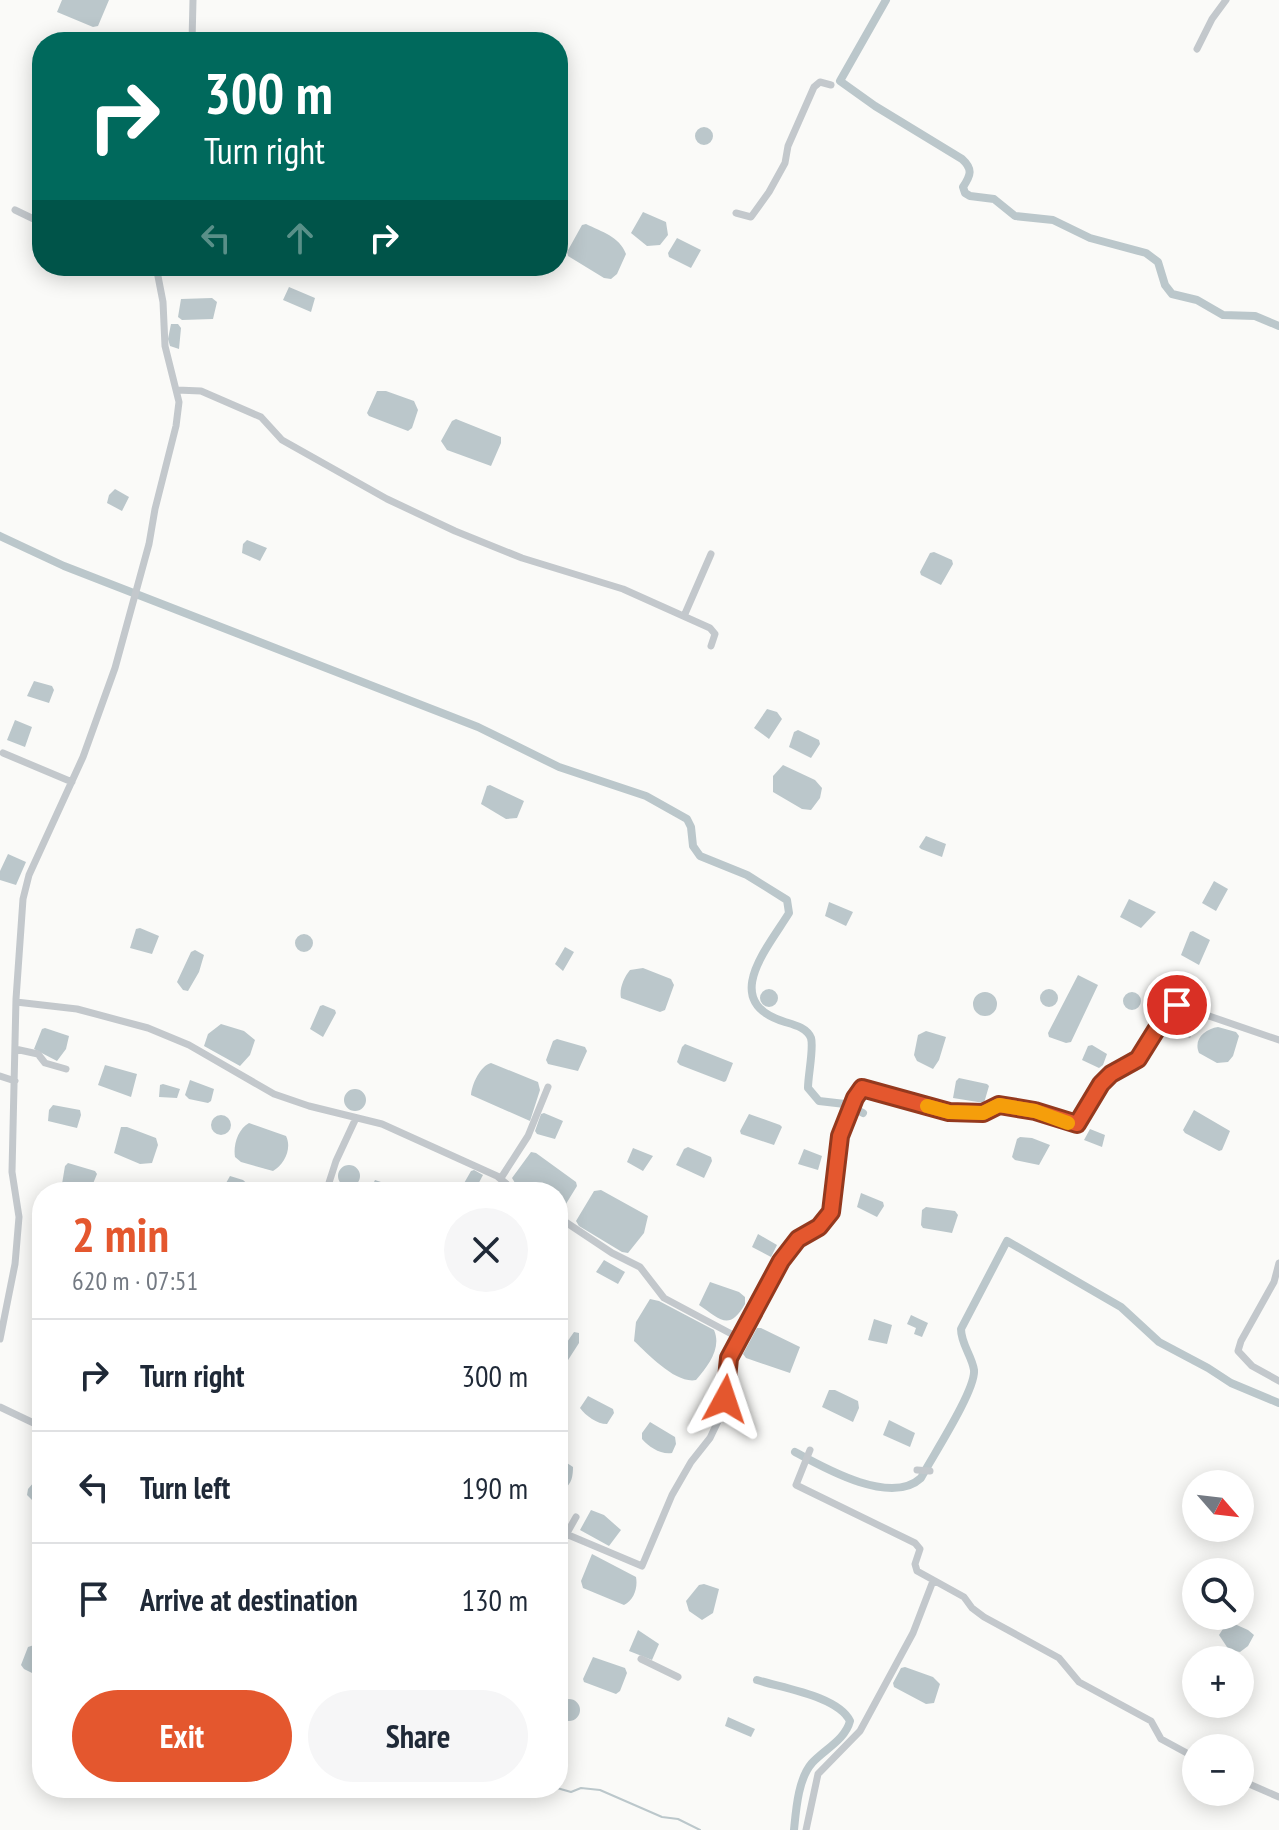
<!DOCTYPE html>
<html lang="en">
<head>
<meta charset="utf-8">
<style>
	body { margin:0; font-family:"PT Sans Narrow",sans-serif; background:#f6f6f7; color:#1f2937; height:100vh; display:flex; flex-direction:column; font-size:30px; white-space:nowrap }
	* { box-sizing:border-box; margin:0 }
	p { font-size:26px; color:#747a83 }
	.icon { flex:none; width:44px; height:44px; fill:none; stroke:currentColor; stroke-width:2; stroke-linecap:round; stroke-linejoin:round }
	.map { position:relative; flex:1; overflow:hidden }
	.sheet { position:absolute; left:32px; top:1182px; width:536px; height:616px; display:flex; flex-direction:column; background:#fff; border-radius:32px; box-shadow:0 4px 20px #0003 }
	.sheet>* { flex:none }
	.guide { position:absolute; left:32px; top:32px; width:536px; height:244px; border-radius:32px; box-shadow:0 4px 20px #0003; background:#00695c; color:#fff; overflow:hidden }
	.needle { width:52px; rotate:118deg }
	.controls { position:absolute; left:1182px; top:1470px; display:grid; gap:16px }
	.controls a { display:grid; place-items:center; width:72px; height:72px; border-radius:50%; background:#fff; box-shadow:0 4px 20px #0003; font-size:40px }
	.pin { position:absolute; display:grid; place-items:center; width:68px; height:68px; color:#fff; margin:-34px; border:4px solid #fff; border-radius:50%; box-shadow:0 2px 8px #0007 }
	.me { position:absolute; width:88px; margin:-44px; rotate:5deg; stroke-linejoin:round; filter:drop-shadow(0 0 6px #0008) }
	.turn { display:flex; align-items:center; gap:28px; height:168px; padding:0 40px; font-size:36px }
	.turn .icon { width:104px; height:104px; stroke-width:2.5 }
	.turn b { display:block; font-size:56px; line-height:68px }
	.lanes { display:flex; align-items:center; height:76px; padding:0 40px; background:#0003; justify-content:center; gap:40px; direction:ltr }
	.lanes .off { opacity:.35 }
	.round { display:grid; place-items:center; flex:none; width:84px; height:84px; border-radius:42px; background:#f6f6f7 }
	.overview { display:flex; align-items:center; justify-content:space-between; height:136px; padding:0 40px }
	h1 { font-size:48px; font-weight:700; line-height:60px; color:#e4572e }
	.primary-button { display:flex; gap:16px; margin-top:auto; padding:16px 40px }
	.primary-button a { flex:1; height:92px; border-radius:48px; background:#e4572e; color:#fff; font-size:32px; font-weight:700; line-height:92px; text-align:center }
	.primary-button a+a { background:#f6f6f7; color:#1f2937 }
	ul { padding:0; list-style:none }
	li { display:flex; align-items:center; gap:24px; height:112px; padding:0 40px; border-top:2px solid #e0e1e3 }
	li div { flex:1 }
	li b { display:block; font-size:30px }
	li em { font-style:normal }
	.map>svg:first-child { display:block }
	.water { fill:#bbc7cb }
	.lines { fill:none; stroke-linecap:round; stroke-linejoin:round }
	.stream { stroke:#bbc7cb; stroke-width:2 }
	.canal { stroke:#bbc7cb; stroke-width:8 }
	.minor { stroke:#c3c8cc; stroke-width:7 }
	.route-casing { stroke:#94391e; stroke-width:20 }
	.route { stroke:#e4572e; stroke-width:14 }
	.slow { stroke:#f59e0b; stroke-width:14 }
</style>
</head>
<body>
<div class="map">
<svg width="1279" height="1830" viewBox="0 0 1279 1830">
	<rect width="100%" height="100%" fill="#fafaf8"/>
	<path class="water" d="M62,0H109L98,26L93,27L57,12Z
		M695 136a9 9 0 1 1 18 0a9 9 0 1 1-18 0Z
		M643,212L666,222L668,235L660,245L647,246L631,233Z
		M586,224C602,232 619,236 626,254L617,274L611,279L604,278L568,256L567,252L582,225Z
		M677,238L701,250L691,268L669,257L668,253Z
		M289,287L315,298L311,312L283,300Z
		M212,298L217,302L213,319L182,320L178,317L181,299Z
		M171,324H178L181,328L179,349L170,346L168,339Z
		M377,391H386L414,401L418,410L412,428L408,431L369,416L367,413Z
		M456,419L501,437V443L491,466L447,450L441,441L452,421Z
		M115,489L129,497L122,511L107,503L109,495Z
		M247,540L267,548L260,561L242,553L243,544Z
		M934,552L952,560L953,564L941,585L921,575L920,572L930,553Z
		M34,681L52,686L54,690L49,703L27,696Z
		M767,709L777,712L782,719L769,739L754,728Z
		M15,720L32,727L25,747L7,740Z
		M798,730L819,740L820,744L811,758L789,747L794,732Z
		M783,765L815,780L822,788L820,798L811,810L802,809L773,792V776Z
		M490,785L524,801L517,818L506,819L481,804L487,786Z
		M926,836L946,844L942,857L921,849L919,847Z
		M8,854L26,862L16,885L0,880V871Z
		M1214,881L1228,889L1216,911L1202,903Z
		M1129,899L1156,912L1141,928L1120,917Z
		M829,902L853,912L846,926L825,916Z
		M140,928L159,936L152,954L130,948L136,929Z
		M1193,931L1210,940L1199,965L1181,955L1190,932Z
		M295 943a9 9 0 1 1 18 0a9 9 0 1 1-18 0Z
		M565,947L574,952L563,971L555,964Z
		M195,950L204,955L199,972L188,991L183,990L177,982L191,952Z
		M643,968L671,979L674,985L665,1010L660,1012L621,998C619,989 624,977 630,970Z
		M1078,975L1098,985L1071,1042L1066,1043L1049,1037L1048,1033Z
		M760 998a9 9 0 1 1 18 0a9 9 0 1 1-18 0Z
		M1040 998a9 9 0 1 1 18 0a9 9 0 1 1-18 0Z
		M1123 1001a9 9 0 1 1 18 0a9 9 0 1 1-18 0Z
		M973 1004a12 12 0 1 1 24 0a12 12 0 1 1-24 0Z
		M323,1005L335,1010L336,1013L323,1037L310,1029L320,1006Z
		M1181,1010L1200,1018L1190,1038L1171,1030L1170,1026L1176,1011Z
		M221,1024L244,1031L255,1040L250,1055L240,1066L204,1046L208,1034Z
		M1218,1027L1236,1032L1239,1036L1233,1056L1228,1062L1217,1063L1199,1053C1193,1039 1205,1029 1218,1027Z
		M45,1028L69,1036L66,1049L57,1061L34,1049L42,1029Z
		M926,1031L946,1037L939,1060L933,1069L917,1061L914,1055L918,1035Z
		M557,1039L585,1047L587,1051L578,1071L548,1064L546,1060L553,1041Z
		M685,1044L733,1063L726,1081L724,1082L680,1065L677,1062L682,1047Z
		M1092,1045L1107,1054L1103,1065L1099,1068L1082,1060L1088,1046Z
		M491,1063L538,1082L540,1090L530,1121L471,1095C472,1084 480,1066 491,1063Z
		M105,1065L137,1074L131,1097L98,1085Z
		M959,1078L987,1084L989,1086L984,1103L953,1098L956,1081Z
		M190,1080L214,1089L211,1101L208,1103L189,1099L185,1095Z
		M163,1084L180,1089L177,1098L159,1097L160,1085Z
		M344 1100a11 11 0 1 1 22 0a11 11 0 1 1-22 0Z
		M53,1105L80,1110L81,1115L77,1128L48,1121L49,1110Z
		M1194,1110L1230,1131L1222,1150L1219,1151L1185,1133L1183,1130Z
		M544,1113L563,1121L555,1139L537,1134L535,1131L541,1114Z
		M749,1114L780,1125L782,1127L774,1145L741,1134L740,1131Z
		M211 1125a10 10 0 1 1 20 0a10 10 0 1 1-20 0Z
		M249,1123L286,1136C292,1148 285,1164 273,1171L241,1162L235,1157C233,1145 238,1129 249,1123Z
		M121,1127H127L156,1138L158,1145L152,1163L140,1164L114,1153Z
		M1090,1129L1105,1135L1102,1147L1084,1140Z
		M1020,1137L1032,1138L1050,1145L1039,1165L1015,1160L1012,1157L1017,1139Z
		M688,1147L711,1157L712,1161L704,1178L676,1165L684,1149Z
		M633,1148L653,1156L643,1171L627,1162Z
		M804,1149L822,1156L818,1170L798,1164Z
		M531,1152L536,1153L576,1182L577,1186L561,1212H558V1192C540,1192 521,1196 512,1178Z
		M68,1163L95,1171L97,1174L90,1191L62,1184L65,1166Z
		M338 1176a11 11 0 1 1 22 0a11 11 0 1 1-22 0Z
		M474,1170L483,1175L474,1192H459L471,1171Z
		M230,1176L243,1180L251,1187L249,1192H221Z
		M375,1180L411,1192H369Z
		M601,1190L648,1216L644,1233L628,1253L622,1252L579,1226L576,1221L594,1191Z
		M861,1193L883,1202L884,1206L877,1217L857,1207Z
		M926,1207L955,1211L958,1215L952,1233L923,1228L921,1225L922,1210Z
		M758,1234L777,1245L771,1257L752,1247Z
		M604,1260L625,1272L618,1284L596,1272Z
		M710,1282L739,1292L745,1297V1304C729,1332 720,1319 699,1305Z
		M650,1299L659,1301L714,1330C722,1348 708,1366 696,1380C676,1384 649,1355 634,1341L636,1322Z
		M911,1315L928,1323L922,1337L914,1334L916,1328L907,1324Z
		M874,1319L892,1325L887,1344L868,1340Z
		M757,1328H761L800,1347L790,1373L746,1358L743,1354Z
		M574,1332L579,1333V1343L561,1371L558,1369V1355Z
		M829,1390H835L858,1401L859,1408L853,1422L822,1407Z
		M588,1396L613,1409L614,1413L607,1424C597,1424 586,1416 580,1408Z
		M889,1420L915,1433L910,1447L883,1435Z
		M650,1422L675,1437L676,1444L672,1453C661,1455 649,1447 642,1439V1433Z
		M558,1457L573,1467C573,1475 572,1484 564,1489L558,1487Z
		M34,1482H42L41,1504L35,1503L27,1495L28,1489Z
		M591,1510L604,1515L621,1530L609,1546L580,1530Z
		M592,1554L636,1577C638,1588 634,1600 624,1605L583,1588L581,1581Z
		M704,1584L719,1589L713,1613L702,1620L689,1611L686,1601L699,1585Z
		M1228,1621L1248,1630L1254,1635L1248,1646L1240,1652L1229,1650L1219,1635Z
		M638,1630L659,1644L652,1660L629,1651Z
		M34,1645L42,1648V1678L24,1669L21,1665L28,1647Z
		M593,1657L625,1668L627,1673L620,1691L616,1694L584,1682L583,1679Z
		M905,1667L933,1677L940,1684L934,1703L926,1704L894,1687L893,1683L901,1668Z
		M558 1710a11 11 0 1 1 22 0a11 11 0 1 1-22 0Z
		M728,1717L755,1729L751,1737L725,1726Z"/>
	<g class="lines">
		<path class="stream" d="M557,1788L571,1792L581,1788L600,1790L662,1817L678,1819L700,1830"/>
		<path class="canal" d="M886,0L840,81L875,106L962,159C973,169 971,175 963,187L965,193L970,196L994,199L1015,216L1053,220L1090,238L1146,253L1158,262L1165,285L1172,294L1197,300L1223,315L1255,316L1279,326
			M0,536L64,566L478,727L559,767L646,796L687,819L691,827L693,846L700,856L747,875L787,900L789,913C766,950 720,1002 785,1022C795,1025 807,1028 811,1038C814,1048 808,1075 808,1088L819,1101L845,1104L863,1113
			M795,1452C824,1468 891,1506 921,1478C932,1457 976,1390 974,1370C972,1356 961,1344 961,1329L1007,1241L1121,1307L1159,1342L1208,1368L1231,1383L1279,1403
			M757,1680C782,1688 838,1696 850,1721C845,1740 825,1749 812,1763C798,1779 796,1810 794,1830"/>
		<path class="minor" d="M192,42L193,0
			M1197,49L1212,19L1226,0
			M15,210L42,223
			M736,213L751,217L769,192L785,163L788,146L814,87L820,82L831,85
			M177,390L201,391L261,417L282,440L387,499L455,531L522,558L623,589L710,628L715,634L711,646
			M684,616L711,554
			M3,753L72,782
			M16,1002L77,1009L148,1028L189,1045L274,1094L309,1106L382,1124L497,1176L516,1192
			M15,1049L38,1054L45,1063L66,1069
			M0,1076L15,1081
			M501,1178L528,1136L548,1087
			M326,1192L336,1161L356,1118
			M558,1217L612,1253L640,1267L664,1298L739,1338
			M1279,1263L1274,1282L1241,1341L1238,1351L1252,1366L1279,1381
			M0,1339L15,1264L19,1217L12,1172L16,999L23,899L29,875L83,757L115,668L149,544L155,509L176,426L179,402L165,346L163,302L156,266
			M0,1407L42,1427
			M810,1450L796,1485L915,1543L920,1549L915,1564L917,1571L964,1597L972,1608L984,1617L1059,1658L1079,1682L1151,1721L1161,1739L1196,1758
			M917,1470L930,1471
			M566,1534L642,1566L672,1495L691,1462L710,1438L721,1415L729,1377V1358L781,1261L798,1239L819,1227L831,1212L840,1136L855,1098L862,1088L949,1112L983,1113L999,1105L1035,1111L1077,1124L1101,1084L1111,1074L1138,1059L1166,1014L1177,1005L1279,1040
			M558,1549L576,1517
			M641,1659L678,1677
			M1240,1780L1279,1797
			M806,1830L818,1774L860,1731L913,1633L933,1581"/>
	</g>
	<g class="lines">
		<defs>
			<path id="route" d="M725,1399L729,1358L781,1261L798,1239L819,1227L831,1212L840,1136L855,1098L862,1088L949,1112L983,1113L999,1105L1035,1111L1077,1124L1101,1084L1111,1074L1138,1059L1166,1014L1177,1005"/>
		</defs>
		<use href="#route" class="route-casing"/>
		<use href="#route" class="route"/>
		<path class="slow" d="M927,1106L949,1112L983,1113L999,1105L1035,1111L1068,1123"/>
	</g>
</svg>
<div class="controls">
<a><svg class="needle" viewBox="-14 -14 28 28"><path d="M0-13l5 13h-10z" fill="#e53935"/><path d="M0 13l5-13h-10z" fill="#747a83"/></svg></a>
<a><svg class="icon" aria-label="search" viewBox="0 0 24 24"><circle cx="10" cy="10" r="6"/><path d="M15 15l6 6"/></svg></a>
<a>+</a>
<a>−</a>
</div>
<div class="pin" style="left:1177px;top:1005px;background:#d93025"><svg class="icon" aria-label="arrive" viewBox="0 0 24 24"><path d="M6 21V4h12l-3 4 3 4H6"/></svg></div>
<svg class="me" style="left:725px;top:1399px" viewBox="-20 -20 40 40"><path d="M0-17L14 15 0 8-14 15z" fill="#e4572e" stroke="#fff" stroke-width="4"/></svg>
<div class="guide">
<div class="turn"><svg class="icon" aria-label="right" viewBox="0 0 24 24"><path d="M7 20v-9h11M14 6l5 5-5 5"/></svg><div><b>300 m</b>Turn right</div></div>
<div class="lanes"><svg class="icon off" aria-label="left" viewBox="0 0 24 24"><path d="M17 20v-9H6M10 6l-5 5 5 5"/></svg><svg class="icon off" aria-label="ahead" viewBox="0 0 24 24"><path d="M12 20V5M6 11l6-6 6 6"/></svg><svg class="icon" aria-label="right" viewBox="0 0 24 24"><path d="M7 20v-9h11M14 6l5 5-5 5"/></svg></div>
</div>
<section class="sheet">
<div class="overview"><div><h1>2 min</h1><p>620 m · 07:51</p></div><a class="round"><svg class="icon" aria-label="close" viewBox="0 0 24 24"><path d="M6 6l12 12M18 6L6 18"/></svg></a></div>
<ul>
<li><svg class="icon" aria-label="right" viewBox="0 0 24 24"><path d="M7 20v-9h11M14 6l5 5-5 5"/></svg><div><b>Turn right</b></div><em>300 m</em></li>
<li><svg class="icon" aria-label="left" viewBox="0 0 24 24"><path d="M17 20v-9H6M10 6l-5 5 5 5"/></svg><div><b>Turn left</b></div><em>190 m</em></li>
<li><svg class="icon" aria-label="arrive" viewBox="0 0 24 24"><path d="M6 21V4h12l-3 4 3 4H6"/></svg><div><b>Arrive at destination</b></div><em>130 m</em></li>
</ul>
<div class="primary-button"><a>Exit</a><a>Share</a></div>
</section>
</div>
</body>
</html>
